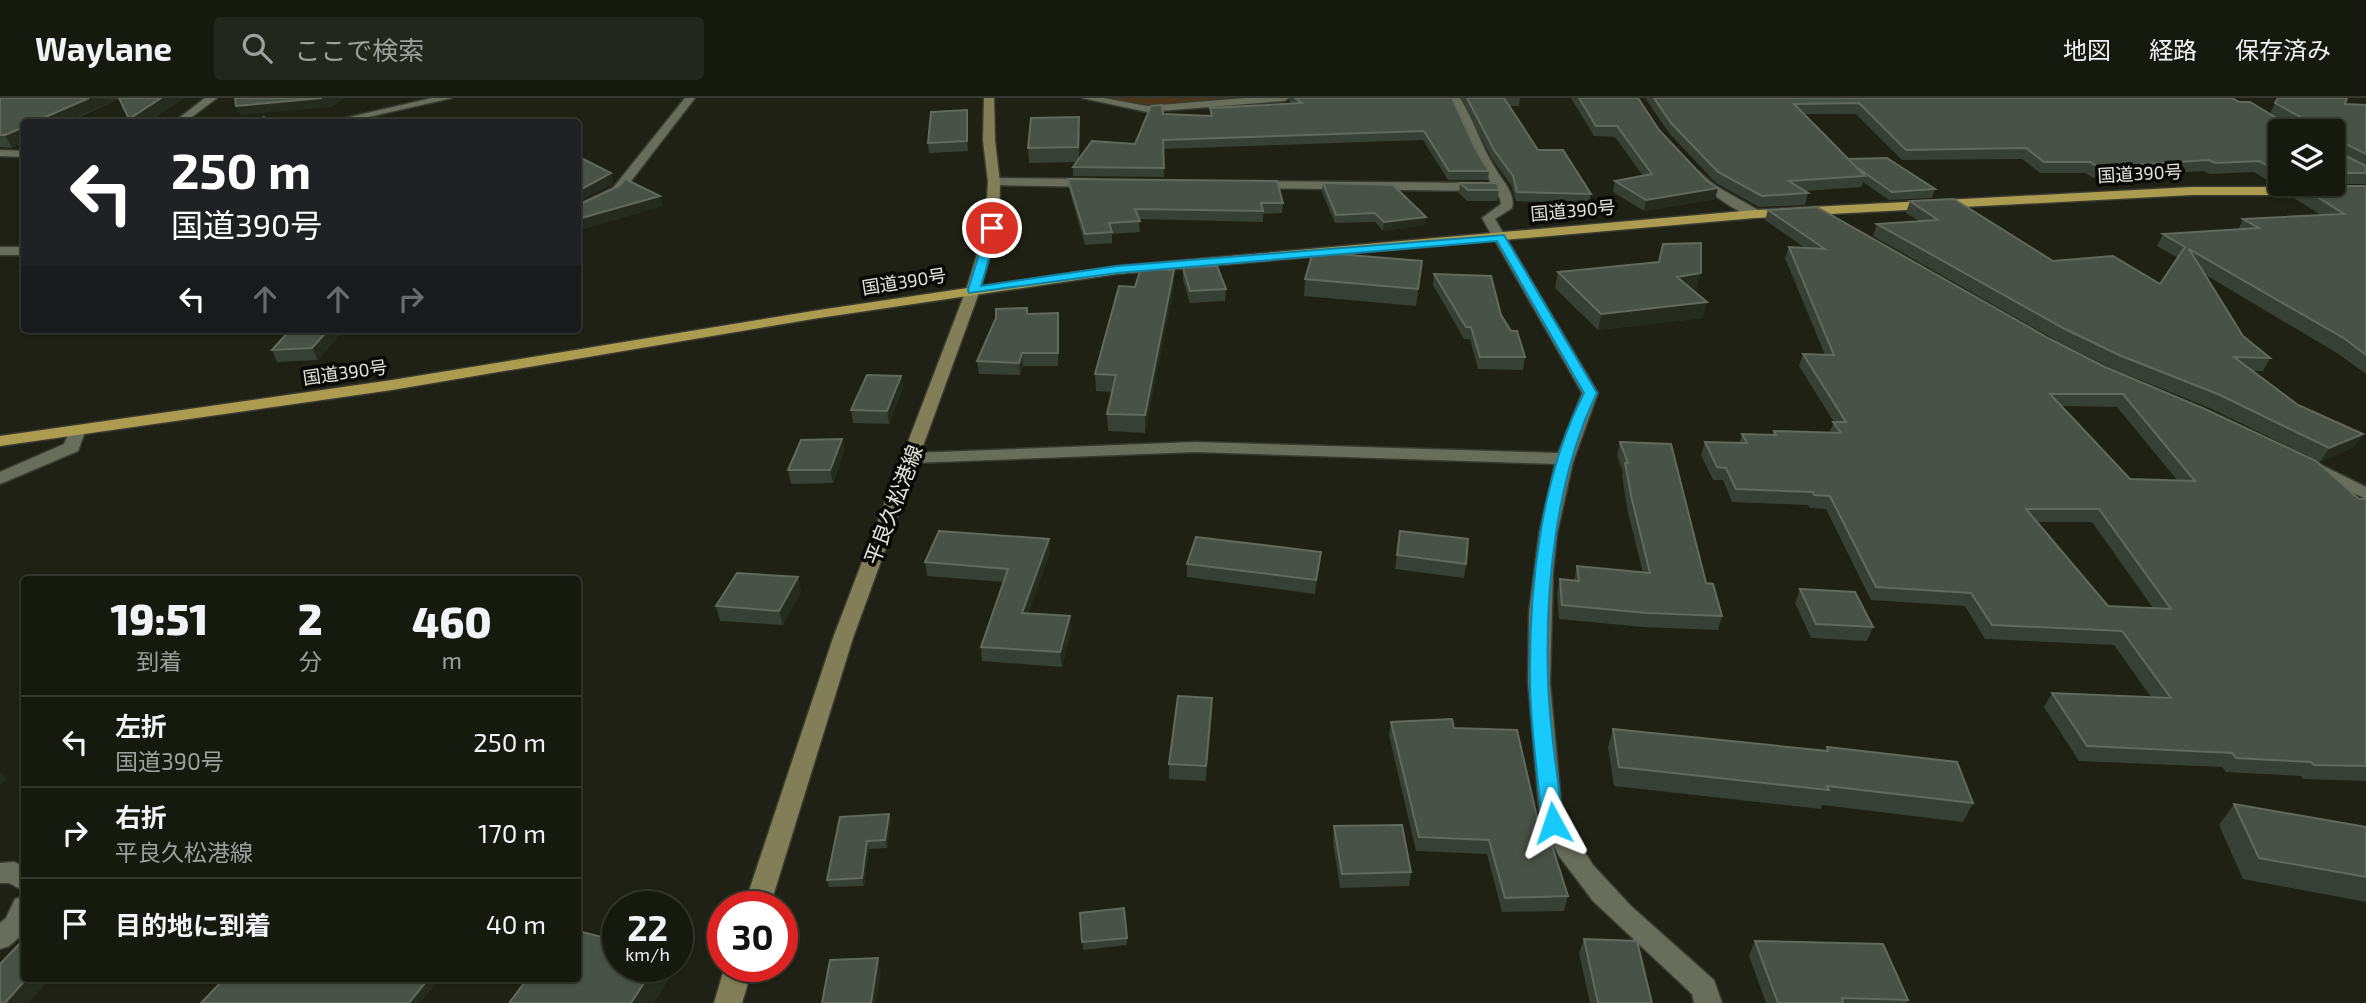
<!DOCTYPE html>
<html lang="ja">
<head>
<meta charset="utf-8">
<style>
	body { margin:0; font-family:"Exo 2","Noto Sans JP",sans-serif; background:#23261c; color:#f1f3f6; height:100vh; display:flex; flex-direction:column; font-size:26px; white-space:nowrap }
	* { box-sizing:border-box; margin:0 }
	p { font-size:23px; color:#9ea09e }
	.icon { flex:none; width:38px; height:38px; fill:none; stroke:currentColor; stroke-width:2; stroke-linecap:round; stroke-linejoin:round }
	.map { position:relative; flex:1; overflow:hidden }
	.side { position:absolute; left:21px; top:478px; width:560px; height:406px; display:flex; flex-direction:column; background:#16190e; border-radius:7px; box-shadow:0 2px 5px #0004,0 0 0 2px #35382e }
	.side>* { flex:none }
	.banner { position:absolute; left:21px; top:21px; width:560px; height:214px; border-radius:7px; box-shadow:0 2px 5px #0004,0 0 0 2px #35382e; background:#202124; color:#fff; overflow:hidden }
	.buttons { position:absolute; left:2268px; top:21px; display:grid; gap:14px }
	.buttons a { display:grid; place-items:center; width:77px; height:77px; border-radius:7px; background:#16190e; box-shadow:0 2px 5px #0004,0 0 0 2px #35382e; font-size:35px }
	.speed { position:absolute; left:602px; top:793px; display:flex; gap:14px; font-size:35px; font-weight:700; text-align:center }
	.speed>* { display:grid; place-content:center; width:91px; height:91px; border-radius:50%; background:#16190e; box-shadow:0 2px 5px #0004,0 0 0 2px #35382e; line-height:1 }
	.speed small { font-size:18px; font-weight:400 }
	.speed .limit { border:10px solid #d22; background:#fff; color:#111 }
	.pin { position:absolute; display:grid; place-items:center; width:60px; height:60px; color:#fff; margin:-30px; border:4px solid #fff; border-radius:50%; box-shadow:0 2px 7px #0007 }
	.me { position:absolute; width:77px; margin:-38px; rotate:355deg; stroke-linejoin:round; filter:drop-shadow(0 0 5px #0008) }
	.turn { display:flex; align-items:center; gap:24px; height:147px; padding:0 35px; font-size:32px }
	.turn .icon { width:91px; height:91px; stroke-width:2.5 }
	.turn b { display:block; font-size:49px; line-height:60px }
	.lanes { display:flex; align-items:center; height:66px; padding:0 35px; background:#0003; justify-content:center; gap:35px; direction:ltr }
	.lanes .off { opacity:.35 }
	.eta { display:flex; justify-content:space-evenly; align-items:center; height:119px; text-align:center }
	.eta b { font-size:42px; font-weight:800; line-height:49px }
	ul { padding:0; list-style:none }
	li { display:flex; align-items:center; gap:21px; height:91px; padding:0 35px; border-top:2px solid #35382e }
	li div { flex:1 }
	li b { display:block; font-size:26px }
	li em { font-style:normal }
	header { display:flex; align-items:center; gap:42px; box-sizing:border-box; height:98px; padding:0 35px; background:#16190e; border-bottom:2px solid #35382e }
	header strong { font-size:33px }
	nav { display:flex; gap:38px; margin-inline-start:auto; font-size:24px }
	.search { width:490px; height:63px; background:#23261c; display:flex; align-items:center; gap:18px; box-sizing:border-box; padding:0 24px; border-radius:7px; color:#9ea09e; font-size:26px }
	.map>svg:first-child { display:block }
	.green { fill:#4d3716 }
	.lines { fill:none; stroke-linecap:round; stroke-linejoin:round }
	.minor-casing { stroke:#393b31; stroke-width:3 }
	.tertiary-casing { stroke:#393b31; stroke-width:3 }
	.secondary-casing { stroke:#393b31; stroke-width:3 }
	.trunk-casing { stroke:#393b31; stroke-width:3 }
	.minor { fill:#696d5c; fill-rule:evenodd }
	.tertiary { fill:#696d5c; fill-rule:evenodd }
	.secondary { fill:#827e57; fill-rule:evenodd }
	.trunk { fill:#ac9c4f; fill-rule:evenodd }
	.wall { fill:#374034; fill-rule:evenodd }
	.shaded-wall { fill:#252c1f }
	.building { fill:#495246; stroke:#62695d; stroke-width:2; fill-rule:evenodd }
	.route { fill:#18cafc; stroke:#1083a4; stroke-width:2 }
	.labels { text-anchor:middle; stroke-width:7; stroke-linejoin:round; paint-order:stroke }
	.far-street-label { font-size:18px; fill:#e3e5db; stroke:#090a05 }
	.street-label { font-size:21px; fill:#e3e5db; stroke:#090a05 }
</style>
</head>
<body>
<header>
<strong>Waylane</strong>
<div class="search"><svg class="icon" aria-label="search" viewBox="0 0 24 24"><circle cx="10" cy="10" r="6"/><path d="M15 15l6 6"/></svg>ここで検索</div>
<nav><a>地図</a><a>経路</a><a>保存済み</a></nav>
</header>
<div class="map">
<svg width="2366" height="905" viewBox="0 0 2366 905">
	<rect width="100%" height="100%" fill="#1e2113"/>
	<path class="green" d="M1088,0H1285L1147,11Z"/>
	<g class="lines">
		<defs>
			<path id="minor" d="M205,0H217L185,24H174Z
				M432,0H452L346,24H328Z
				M685,0H695L621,96L578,116V107L613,90Z
				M1082,0H1104L1147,8L1245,0H1289L1284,3L1147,14Z
				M1450,0H1460C1474,22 1481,48 1495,70C1502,82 1516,96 1512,110L1495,121L1598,295L1573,364L1557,436L1553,475L1550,585L1562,714L1566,725L1593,767L1631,808L1714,882L1722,905H1694L1692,896L1593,803L1559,758L1540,721L1528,585L1529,514L1539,436L1555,366L1195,354L912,365L903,360L912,355L1195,344L1558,355L1582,295L1482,120L1501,106L1500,101L1478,62Z
				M0,52L24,53V59L0,58Z
				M1699,74L1714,87L1760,113V119C1743,121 1704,91 1693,78Z
				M994,80L1095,81L1101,85L1095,89L990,87L988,84Z
				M1252,83L1484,85L1490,89L1484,93L1248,90L1246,87Z
				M0,149H24V157H0Z
				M77,329L85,334L78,353L0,386V374L64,346L71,330Z
				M14,764L24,768V793L9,785H0V765Z
				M24,798V835L9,848L0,851V825L6,820L15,801Z"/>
			<path id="tertiary" d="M2311,362L2366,389V401L2305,371L2302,367Z"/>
			<path id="secondary" d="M984,0H994L995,43L1000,84L999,130L980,192L853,540L770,808H744L833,540L966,192L985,130L988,84L983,43Z
				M725,868H753L742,905H714Z"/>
			<path id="trunk" d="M2192,89H2366V97H2192L1755,120L1117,176L819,220L392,292L0,348V338L392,282L819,212L1117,168L1755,112Z"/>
		</defs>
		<use href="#minor" class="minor-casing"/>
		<use href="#tertiary" class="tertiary-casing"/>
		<use href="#secondary" class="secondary-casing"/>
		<use href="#trunk" class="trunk-casing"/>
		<use href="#minor" class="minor"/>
		<use href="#tertiary" class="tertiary"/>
		<use href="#secondary" class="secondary"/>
		<use href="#trunk" class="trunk"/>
	</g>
	<path class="wall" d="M0,0H184L148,24H131L119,1L12,50L0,49Z
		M1289,0H1452L1477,54L1489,73L1488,82H1448L1423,42L1163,51L1164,79L1073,78V69L1076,64L1029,65L1028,50L1080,34L1079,60L1135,46L1163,16L1210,18V10L1292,6L1289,3Z
		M1461,0H1520L1519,8H1509L1538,52L1591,96L1589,106L1516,103L1511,87L1492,61Z
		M1571,0H1638L1659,32L1715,101L1644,113L1613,94L1615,83L1643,78L1615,39L1594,38Z
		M1645,0H2232L2286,25L2270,15L2278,0L2345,6L2366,7V86H2273L2254,74L2210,76L2203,73L2094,80L2085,75H2040L2022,61L1902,62L1856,16H1804L1848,61L1935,91L1932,100L1889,102L1863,84L1861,89L1805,93L1808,95L1805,107L1759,109L1716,85L1669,35ZM2280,33H2333V86H2280Z
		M968,22V53L929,55L928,45Z
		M1068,81L1283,105L1282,115L1263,116V124L1139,121L1140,134L1112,136V145L1085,147L1069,91Z
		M1323,85L1425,127L1383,133L1375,124L1335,125L1322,94Z
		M1460,85L1499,92L1497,103H1467L1459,95Z
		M2300,88H2366V276L2337,255L2204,176L2243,238L2270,260L2263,273H2252L2298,307L2363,336L2354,349L2320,364L2212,311L2113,271L2057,243L1873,138L1877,126L1919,123L1906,115L1910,103L2053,163L2160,186L2178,160L2157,148L2163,136L2238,132L2243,121L2321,117L2294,100Z
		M1768,112L2050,241L2359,401H2366V683L2303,681L2301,678L2226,674L2222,669L2079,663L2044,609L2052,595L2151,599L2114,547L1985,541L1965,508L1871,502L1826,411L1810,410L1808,407L1732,404L1723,382H1713L1701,357L1705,344L1739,345L1742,336L1772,337L1774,333L1829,335L1834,324L1799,268L1803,256L1825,257L1785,160L1789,149L1805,150L1765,122ZM2062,308L2117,309L2177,382L2130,381ZM2037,424H2092L2153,510L2108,508Z
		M1422,163L1416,208L1304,198L1305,181Z
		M1659,164L1697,191L1692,192L1703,220L1598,232L1555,190L1558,174Z
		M1183,170L1226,191L1225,203L1190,205L1183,182Z
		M1434,176L1501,217L1525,259L1523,272L1478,271L1470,241H1464L1433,187Z
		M1174,188L1145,335L1108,333L1107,316L1112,294L1096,293L1095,276L1135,189Z
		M1027,216L1059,227L1058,268H1023L1020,277L979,276L977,263Z
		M291,231H344L318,262L277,264L272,252Z
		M901,278L903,290L889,326L853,325L851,312Z
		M842,341L844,354L833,385L791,386L788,372Z
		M1620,344L1706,485L1722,518L1718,532L1643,529L1559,521L1557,495L1560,481L1574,483L1577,468L1643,475L1628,415L1622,378L1623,374L1617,358Z
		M1400,433L1466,466L1464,480L1395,471Z
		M1049,441L1050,455L1028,515L1071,532L1062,569L982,563L981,549L1003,484L927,478L925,464Z
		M1187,466L1320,468L1315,496L1187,479Z
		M1800,491L1873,529L1867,543L1811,540L1795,505Z
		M801,493L783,527L720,523L716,508Z
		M1212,614L1206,683L1169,681V666Z
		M1391,624L1454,630L1540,732L1568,798L1564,813L1502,814L1487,756L1416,753L1389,637Z
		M1613,631L1826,653L1827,649L1973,705L1963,724L1822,707L1821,711L1614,688L1608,649Z
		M2234,706L2366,729V804L2243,781L2219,727Z
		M889,716L891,724L887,750L869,751L864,788L829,789L827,782Z
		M1334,728L1411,774L1409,788L1340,790L1333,743Z
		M1080,815L1127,840V847L1083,852Z
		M1584,841L1652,905H1590L1579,855Z
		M1755,843L1908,902L1907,905H1766L1749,858Z
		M24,880H75L70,886Z"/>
	<path class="shaded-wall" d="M89,0L119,1L66,24H34Z
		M161,0H184L148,24H131L129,21Z
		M322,0H345L332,9L240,17L236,8Z
		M967,12L968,22V53L967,43Z
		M24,29V44L12,50L5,37Z
		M611,75L614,85L578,104V93Z
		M1718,90L1715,101L1644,113L1646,102Z
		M660,98L663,108L578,133V121Z
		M1426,119L1425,127L1383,133L1384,124Z
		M1174,172V188L1145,335V317Z
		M1701,175L1697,191L1673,195L1677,179Z
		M1707,204L1703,220L1598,232L1601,216Z
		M1058,215L1059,227L1058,268Z
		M329,231H344L318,262L312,250Z
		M1022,255L1023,268L1020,277L1019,265Z
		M901,278L903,290L889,326L887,313Z
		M2363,336L2354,349L2320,364L2329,350Z
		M842,341L844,354L833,385L830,372Z
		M1049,441L1050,455L1023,529L1022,515Z
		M1321,454L1320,468L1315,496L1316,482Z
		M798,479L801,493L783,527L779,513Z
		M1070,518L1071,532L1062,569L1060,554Z
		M1212,600V614L1206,683V668Z
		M0,673L7,682L0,687Z
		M889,716L891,724L887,750L885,742Z
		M867,743L869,751L864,788L862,780Z
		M878,860L881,875L876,905H871Z
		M655,868H670L673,875L654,905H631Z
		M27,880H45L48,883L29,905H5Z
		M66,880H75L70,886Z
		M429,880H440L420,905H409Z"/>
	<path class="building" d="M0,0H89L34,24H24V29L5,37H0Z
		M119,0H161L129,21Z
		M235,0H322L236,8Z
		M1295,0H1452L1477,54L1489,73H1449L1424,33L1163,42L1164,70L1073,69L1092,43L1135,46L1151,8L1162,7L1163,16L1212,18L1210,10L1302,5Z
		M1467,0H1504L1538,52H1563L1591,96L1517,94L1513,78L1494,52Z
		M1579,0H1638L1659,32L1707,83L1718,90L1646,102L1615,83L1652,76L1617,28H1596Z
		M1654,0H2232L2239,4H2250L2285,25H2300L2302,20L2275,5L2278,0H2347L2345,6L2366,7V56L2340,43L2337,44L2336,53L2366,68V75H2333V33H2280V75L2259,63L2216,65L2209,62L2098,69L2090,64H2044L2026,50L1906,52L1859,5L1794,6L1865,78L1789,83L1808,95L1762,98L1718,74L1671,25Z
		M967,12V43L928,45L931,14Z
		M264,19L273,24H255Z
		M1079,19L1078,49L1028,50L1031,20Z
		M581,60L611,75L578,93V61Z
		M1887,60L1935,91L1892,94L1855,68L1848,61Z
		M625,81L660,98L578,121V107L619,88Z
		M1068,81L1277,83L1283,105H1261L1263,113L1135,111L1140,123L1109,125L1112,134L1085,136Z
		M1323,85L1393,87L1426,119L1384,124L1375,115L1336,117Z
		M1460,85H1497L1499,92H1468Z
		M2300,88H2366V257L2345,241L2189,151L2243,238L2270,260L2234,259L2298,307L2363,336L2329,350L2220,297L2119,257L2063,230L1877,126L1938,122L1910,103L1954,101L2053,163L2113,158L2160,186L2185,149L2163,136L2259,130L2243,121L2344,116Z
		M1817,109L2050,241L2105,269L2205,311L2316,363L2359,401H2366V668L2314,667L2311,664L2236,660L2232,655L2087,648L2052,595L2171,600L2122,533L1992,527L1971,495L1876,489L1830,398L1814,397L1813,394L1736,391L1726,370L1717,369L1705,344L1747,345L1742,336L1776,337L1774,333L1841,335L1833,324H1846L1803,256L1834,257L1789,149L1825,151L1768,112ZM2050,296H2123L2195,383L2130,381ZM2026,411H2099L2171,511L2108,508Z
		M1701,145V175L1677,179L1707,204L1601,216L1558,174L1659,164L1663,146Z
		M1313,154L1422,163L1418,191L1305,181Z
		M1217,168L1226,191L1190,193L1183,170Z
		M1141,170L1174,172L1145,317L1107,316L1116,277L1095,276L1119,188L1135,189Z
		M1434,176L1491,178L1501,217L1511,233H1517L1525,259H1480L1471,229H1466Z
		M1027,210V216L1058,215V255H1022L1019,265L977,263L996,220V211Z
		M291,231H329L312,250L272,252Z
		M867,277L901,278L887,313L851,312Z
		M842,341L830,372H788L801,342Z
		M1620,344L1671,346L1706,485L1713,486L1722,518L1647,515L1562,507L1560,481L1579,483L1577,468L1650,475L1632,402L1625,365H1628Z
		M939,433L1049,441L1022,515L1070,518L1060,554L981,549L1008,471L925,464Z
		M1400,433L1468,441L1466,466L1397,457Z
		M1196,439L1321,454L1316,482L1187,466Z
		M737,475L798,479L779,513L716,508Z
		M1800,491L1855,494L1873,529L1816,526Z
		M1178,598L1212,600L1206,668L1169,666Z
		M1452,621L1454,630L1517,632L1540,732H1547L1568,798L1505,800L1489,742L1419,739L1391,624Z
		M1613,631L1828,653L1827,649L1957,664L1973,705L1827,688L1829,692L1619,669Z
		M2234,706L2366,729V779L2259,760Z
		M889,716L885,742L867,743L862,780L827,782L840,719Z
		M1402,727L1411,774L1342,776L1334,728Z
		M1124,810L1127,840L1082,844L1080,815Z
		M578,833L618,843V868H655L631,905H509L528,880H578Z
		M24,841V880H27L5,905H0V866Z
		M1584,841L1637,843L1652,905H1598Z
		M1755,843L1883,846L1908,902L1842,900L1843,905H1778Z
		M878,860L871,905H822L830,862Z
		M225,880H429L409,905H201Z"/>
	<path class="route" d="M992,127L998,130L981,188L1117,168L1504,137L1597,295C1556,378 1545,490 1548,581C1549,629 1558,678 1563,725L1560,730L1553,733L1545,730L1542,725C1538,677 1530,629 1530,581C1529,489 1541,378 1584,295L1497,143L1117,175L969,195L968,192L987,130Z"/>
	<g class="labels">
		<g class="far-street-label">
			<text transform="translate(2140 76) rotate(-3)" y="6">国道390号</text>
			<text transform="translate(1573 113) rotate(-5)" y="6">国道390号</text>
			<text transform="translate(904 184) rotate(-9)" y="6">国道390号</text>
			<text transform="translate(345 275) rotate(-8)" y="6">国道390号</text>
		</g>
		<g class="street-label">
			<text transform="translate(894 407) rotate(-69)" y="7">平良久松港線</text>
		</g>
	</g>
</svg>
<div class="buttons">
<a><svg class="icon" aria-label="layers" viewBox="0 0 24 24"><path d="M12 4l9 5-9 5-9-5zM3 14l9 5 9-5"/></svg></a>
</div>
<div class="speed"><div>22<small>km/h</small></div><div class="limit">30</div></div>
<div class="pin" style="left:992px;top:130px;background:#d93025"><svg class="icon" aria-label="arrive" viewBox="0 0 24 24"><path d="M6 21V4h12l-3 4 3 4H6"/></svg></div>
<svg class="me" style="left:1553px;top:725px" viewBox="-20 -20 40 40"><path d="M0-17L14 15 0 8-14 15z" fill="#18cafc" stroke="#fff" stroke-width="4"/></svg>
<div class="banner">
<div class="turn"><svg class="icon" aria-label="left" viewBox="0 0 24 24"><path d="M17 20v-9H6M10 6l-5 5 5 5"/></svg><div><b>250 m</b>国道390号</div></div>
<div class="lanes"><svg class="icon" aria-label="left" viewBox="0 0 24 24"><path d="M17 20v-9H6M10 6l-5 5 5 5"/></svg><svg class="icon off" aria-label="ahead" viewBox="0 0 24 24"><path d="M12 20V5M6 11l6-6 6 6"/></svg><svg class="icon off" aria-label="ahead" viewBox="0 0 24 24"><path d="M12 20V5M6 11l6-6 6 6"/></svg><svg class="icon off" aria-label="right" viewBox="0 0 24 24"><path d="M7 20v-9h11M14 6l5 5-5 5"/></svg></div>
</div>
<section class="side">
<div class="eta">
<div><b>19:51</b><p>到着</p></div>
<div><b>2</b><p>分</p></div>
<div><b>460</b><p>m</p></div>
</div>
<ul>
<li><svg class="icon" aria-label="left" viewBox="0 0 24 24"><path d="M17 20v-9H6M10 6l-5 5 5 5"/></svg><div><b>左折</b><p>国道390号</p></div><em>250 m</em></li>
<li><svg class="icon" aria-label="right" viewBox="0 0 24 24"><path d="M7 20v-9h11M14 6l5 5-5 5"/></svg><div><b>右折</b><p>平良久松港線</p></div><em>170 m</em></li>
<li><svg class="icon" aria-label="arrive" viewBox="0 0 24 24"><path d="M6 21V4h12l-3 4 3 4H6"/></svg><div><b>目的地に到着</b></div><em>40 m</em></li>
</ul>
</section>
</div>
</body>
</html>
